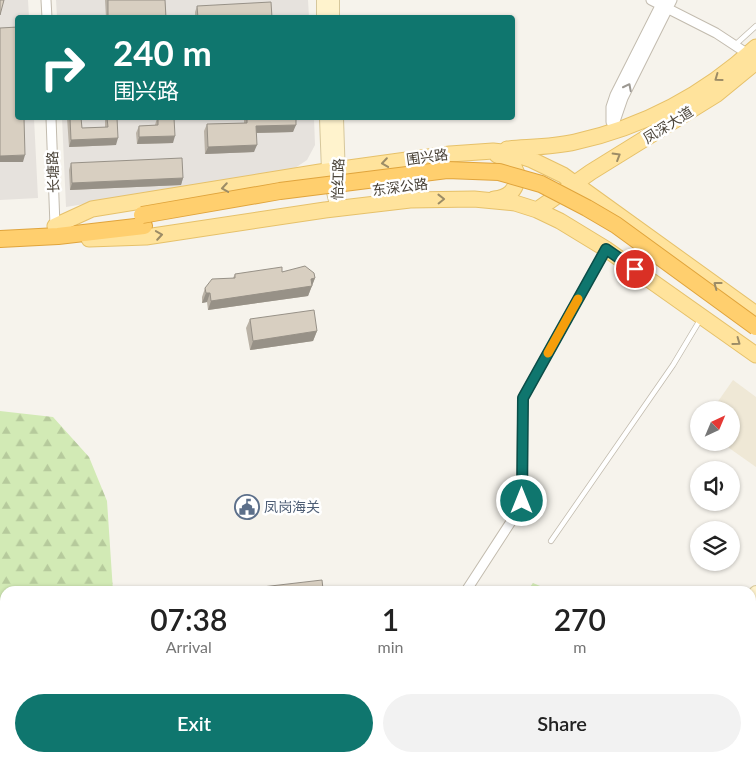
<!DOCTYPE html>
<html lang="en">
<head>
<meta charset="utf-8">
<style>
	body { margin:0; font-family:Lato,"Noto Sans SC",sans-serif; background:#f2f2f2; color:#222; height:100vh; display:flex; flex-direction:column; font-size:19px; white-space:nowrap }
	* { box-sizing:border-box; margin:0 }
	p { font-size:16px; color:#767676 }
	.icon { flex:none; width:28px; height:28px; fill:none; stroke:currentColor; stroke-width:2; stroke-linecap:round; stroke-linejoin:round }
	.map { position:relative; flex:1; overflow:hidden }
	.side { position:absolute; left:0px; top:586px; width:756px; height:176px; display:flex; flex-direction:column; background:#fff; border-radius:15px 15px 0 0; box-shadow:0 1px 4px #0004 }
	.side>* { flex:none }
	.guide { position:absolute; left:15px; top:15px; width:500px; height:105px; border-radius:5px; box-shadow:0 1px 4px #0004; background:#0f766e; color:#fff; overflow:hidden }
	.needle { width:32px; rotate:44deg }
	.controls { position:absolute; left:690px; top:401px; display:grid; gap:10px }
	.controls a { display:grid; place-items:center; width:50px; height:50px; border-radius:50%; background:#fff; box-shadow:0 1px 4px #0004; font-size:25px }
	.pin { position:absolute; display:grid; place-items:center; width:42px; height:42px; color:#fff; margin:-21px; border:2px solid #fff; border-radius:50%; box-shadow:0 1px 5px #0007 }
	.me { position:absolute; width:55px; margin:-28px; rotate:0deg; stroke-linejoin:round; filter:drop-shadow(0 0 4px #0008) }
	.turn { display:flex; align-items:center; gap:18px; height:105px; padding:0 15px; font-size:22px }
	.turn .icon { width:65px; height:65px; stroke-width:2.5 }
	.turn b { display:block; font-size:35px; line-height:42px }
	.eta { display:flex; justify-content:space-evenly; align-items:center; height:85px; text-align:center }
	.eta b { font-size:30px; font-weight:600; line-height:35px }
	.cta { display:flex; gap:10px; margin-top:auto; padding:10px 15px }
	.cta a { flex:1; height:58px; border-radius:30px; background:#0f766e; color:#fff; font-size:20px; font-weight:600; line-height:58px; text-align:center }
	.cta a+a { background:#f2f2f2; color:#222 }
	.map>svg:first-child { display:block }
	.industrial { fill:#e6e2dd }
	.education { fill:#efe8d6 }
	.forest { fill:url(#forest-firs) }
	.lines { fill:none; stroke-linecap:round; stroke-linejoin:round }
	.stream { stroke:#a9d4f2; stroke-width:2.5 }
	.lane-casing { stroke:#c2bbae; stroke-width:6 }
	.street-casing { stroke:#c2bbae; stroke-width:11 }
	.secondary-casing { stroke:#d6c79b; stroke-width:14 }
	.primary-casing { stroke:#e6c16a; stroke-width:17 }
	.highway-casing { stroke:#e0a43c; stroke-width:18 }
	.lane { stroke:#fff; stroke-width:4.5 }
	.street { stroke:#fff; stroke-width:9 }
	.secondary { stroke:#fff3cd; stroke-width:12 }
	.primary { stroke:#ffe39c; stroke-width:15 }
	.highway { stroke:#ffcf6e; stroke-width:16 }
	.highway-bridge-casing { stroke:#e0a43c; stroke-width:18; stroke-linecap:butt }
	.highway-bridge { stroke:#ffcf6e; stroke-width:16 }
	.wall { fill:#bab2a6 }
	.shaded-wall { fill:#979187 }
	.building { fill:#d8cfc1; stroke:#979187 }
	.oneway { stroke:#9c8c66 }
	.oneway2 { stroke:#9c9892 }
	.route-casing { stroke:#0a4d48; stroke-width:12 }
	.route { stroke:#0f766e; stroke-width:9 }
	.slow { stroke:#f59e0b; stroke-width:9 }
	.labels { text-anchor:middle; stroke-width:5; stroke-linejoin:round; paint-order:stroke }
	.street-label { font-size:14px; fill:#4b4439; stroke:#fff }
	.service-label { font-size:14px; fill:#4e5e75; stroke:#fff; text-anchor:start }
</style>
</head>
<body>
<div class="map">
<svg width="756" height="762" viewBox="0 0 756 762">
	<defs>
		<pattern id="forest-firs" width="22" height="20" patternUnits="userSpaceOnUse" patternTransform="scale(1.25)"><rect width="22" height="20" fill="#d2eab5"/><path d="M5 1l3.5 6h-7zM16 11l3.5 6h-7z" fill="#b6ca9c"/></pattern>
	</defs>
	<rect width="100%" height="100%" fill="#f6f3ec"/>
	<path class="industrial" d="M0,0H28L29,17L18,18V118H34L38,198L0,200Z
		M56,0H308L309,17H57Z
		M62,118H314L315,145L307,160L292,170L66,207Z"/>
	<path class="education" d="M733,380L756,397V467L722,443L731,442V410H712Z"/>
	<path class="forest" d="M0,411L53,417L89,457L107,501L113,591H5V709L0,705Z
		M533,583L552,591H527Z
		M43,758H170L172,762H43Z
		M308,758H409L410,762H294Z"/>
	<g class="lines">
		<path class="stream" d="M751,671L756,670
			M110,762H128
			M359,762L364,758"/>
		<defs>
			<path id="lane" d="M735,45L756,26
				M551,541L673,365L700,320"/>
			<path id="street" d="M46,0L47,18
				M651,0L716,33L748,54
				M51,118L55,226
				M611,122V107L615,95L663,0
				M611,133L623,98L672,0
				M466,591L514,517L521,501L523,398L606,249
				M751,696L756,694
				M393,758L396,761"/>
			<path id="secondary" d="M323,0V18
				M333,0V18
				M326,118L328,171L337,209
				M337,118L339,179
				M751,597L756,592
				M751,609L756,604
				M527,762L531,758"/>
			<path id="primary" d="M507,149C529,147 554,147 575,142C643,127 705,94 756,47
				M494,199C509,198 516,190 518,176L512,162L497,155
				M537,210L591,172L717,94L756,62
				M55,226L92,209L320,172L450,154L493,151L511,153L532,160L563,175L756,314
				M89,239L146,237L325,210L410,200L474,199L515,203L537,210L560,221L606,249L756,355"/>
			<path id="highway" d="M0,239L58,236L144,226"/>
		</defs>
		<use href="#lane" class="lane-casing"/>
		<use href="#street" class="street-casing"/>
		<use href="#secondary" class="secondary-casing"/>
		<use href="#primary" class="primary-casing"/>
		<use href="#highway" class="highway-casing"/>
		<use href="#lane" class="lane"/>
		<use href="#street" class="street"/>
		<use href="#secondary" class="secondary"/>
		<use href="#primary" class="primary"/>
		<use href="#highway" class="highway"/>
		<defs>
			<path id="highway-bridge" d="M142,215L280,191L447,170L499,172L541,184L587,208L616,225L756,327"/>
		</defs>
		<use href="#highway-bridge" class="highway-bridge-casing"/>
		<use href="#highway-bridge" class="highway-bridge"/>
	</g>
	<path class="wall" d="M105,0H165L166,18H106Z
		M197,6L272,18H195V12Z
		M67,118H84L83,119H81L82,128L105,127V118H117L116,145L69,147Z
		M157,118H174L173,143L137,144L136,133L139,126L155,125Z
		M244,118H296L293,132L256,133L254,152L205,154L204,131L207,124L244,123Z
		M71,163L183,178L181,185L70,190L69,170Z
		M282,272L315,278L308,296L208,310L207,302L202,303V297L205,288L233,278L235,274Z
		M250,319L317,331L313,341L250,350L246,328Z"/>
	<path class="shaded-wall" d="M296,125L293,132L253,133L256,126Z
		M175,136L173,143L137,144L139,137Z
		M118,138L116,145L69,147L71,140Z
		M257,145L254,152L205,154L208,147Z
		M25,155L23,162H0V156Z
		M183,178L181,185L70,190L72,183Z
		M315,278L308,296L208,310L211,301Z
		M206,293H210L207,302L202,303Z
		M317,331L313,341L250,350L253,341Z
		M266,758H292L278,762H252Z"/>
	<path class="building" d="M0,0H4L0,15Z
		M108,0H165L166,18H108Z
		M271,2L272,18H198L197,6Z
		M18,27V118H24L25,155L0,156V28Z
		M70,118H81L82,128L108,127L107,118H117L118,138L71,140Z
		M158,118H174L175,136L139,137V126L158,125Z
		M247,118H296V125L256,126L257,145L208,147L207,124L247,123Z
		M182,158L183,178L72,183L71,163Z
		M305,266L314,273L315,278L311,279L312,286L211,301L210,293H206L205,288L212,279L235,278V274L282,267V272Z
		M314,310L317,331L253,341L250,319Z
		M322,580L323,589H318V591H228Z
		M198,758H266L252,762H184Z"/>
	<defs><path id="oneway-chevron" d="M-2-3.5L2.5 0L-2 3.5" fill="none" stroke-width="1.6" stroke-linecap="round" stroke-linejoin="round" transform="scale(1.25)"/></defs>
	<g class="oneway">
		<use href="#oneway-chevron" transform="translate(718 78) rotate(144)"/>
		<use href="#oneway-chevron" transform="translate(617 156) rotate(-31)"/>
		<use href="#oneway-chevron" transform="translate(385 163) rotate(172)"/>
		<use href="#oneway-chevron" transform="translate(225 188) rotate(171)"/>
		<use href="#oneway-chevron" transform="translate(441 199) rotate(-1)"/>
		<use href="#oneway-chevron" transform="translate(159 235) rotate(-9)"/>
		<use href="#oneway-chevron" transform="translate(717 285) rotate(-143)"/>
		<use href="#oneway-chevron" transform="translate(737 342) rotate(36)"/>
	</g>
	<use class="oneway2" href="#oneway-chevron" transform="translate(628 87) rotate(-63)"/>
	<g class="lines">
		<defs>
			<path id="route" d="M522,501L523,398L606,249L635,269"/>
		</defs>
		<use href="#route" class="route-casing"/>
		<use href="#route" class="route"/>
		<path class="slow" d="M548,353L578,299"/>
	</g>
	<defs>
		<symbol id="civic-ring" viewBox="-11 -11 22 22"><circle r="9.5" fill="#fff" stroke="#5c6f8a" stroke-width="1.5"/><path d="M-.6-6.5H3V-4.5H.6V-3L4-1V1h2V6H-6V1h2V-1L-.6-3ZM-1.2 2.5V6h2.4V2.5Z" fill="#5c6f8a"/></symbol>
	</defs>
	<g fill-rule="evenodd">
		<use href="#civic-ring" x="233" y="493" width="28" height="28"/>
	</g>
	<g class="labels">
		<g class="street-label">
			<text transform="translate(668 125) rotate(-32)" y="5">凤深大道</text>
			<text transform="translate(427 157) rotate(-8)" y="5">围兴路</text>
			<text transform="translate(53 172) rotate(-92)" y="5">长塘路</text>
			<text transform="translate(338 179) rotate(-88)" y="5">怡红路</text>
			<text transform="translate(400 187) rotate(-7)" y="5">东深公路</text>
		</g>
		<g class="service-label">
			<text x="264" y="512">凤岗海关</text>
		</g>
	</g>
</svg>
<div class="controls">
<a><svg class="needle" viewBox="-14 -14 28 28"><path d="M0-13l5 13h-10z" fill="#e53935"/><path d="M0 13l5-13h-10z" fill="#767676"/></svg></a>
<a><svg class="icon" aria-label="sound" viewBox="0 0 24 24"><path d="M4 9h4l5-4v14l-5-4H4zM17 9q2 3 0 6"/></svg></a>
<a><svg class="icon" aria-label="layers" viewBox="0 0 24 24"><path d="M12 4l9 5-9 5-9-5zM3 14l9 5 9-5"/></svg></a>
</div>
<div class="pin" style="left:635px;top:269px;background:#d93025"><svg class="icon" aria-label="arrive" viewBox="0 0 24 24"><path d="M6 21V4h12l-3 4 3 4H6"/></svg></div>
<svg class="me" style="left:522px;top:501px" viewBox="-20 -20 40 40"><circle r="17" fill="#0f766e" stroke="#fff" stroke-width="3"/><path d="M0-11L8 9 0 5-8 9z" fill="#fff"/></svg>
<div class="guide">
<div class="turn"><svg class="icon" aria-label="right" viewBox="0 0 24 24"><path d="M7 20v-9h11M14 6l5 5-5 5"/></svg><div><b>240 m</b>围兴路</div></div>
</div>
<section class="side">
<div class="eta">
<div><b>07:38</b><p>Arrival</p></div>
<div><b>1</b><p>min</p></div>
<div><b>270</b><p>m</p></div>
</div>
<div class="cta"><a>Exit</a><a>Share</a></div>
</section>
</div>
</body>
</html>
